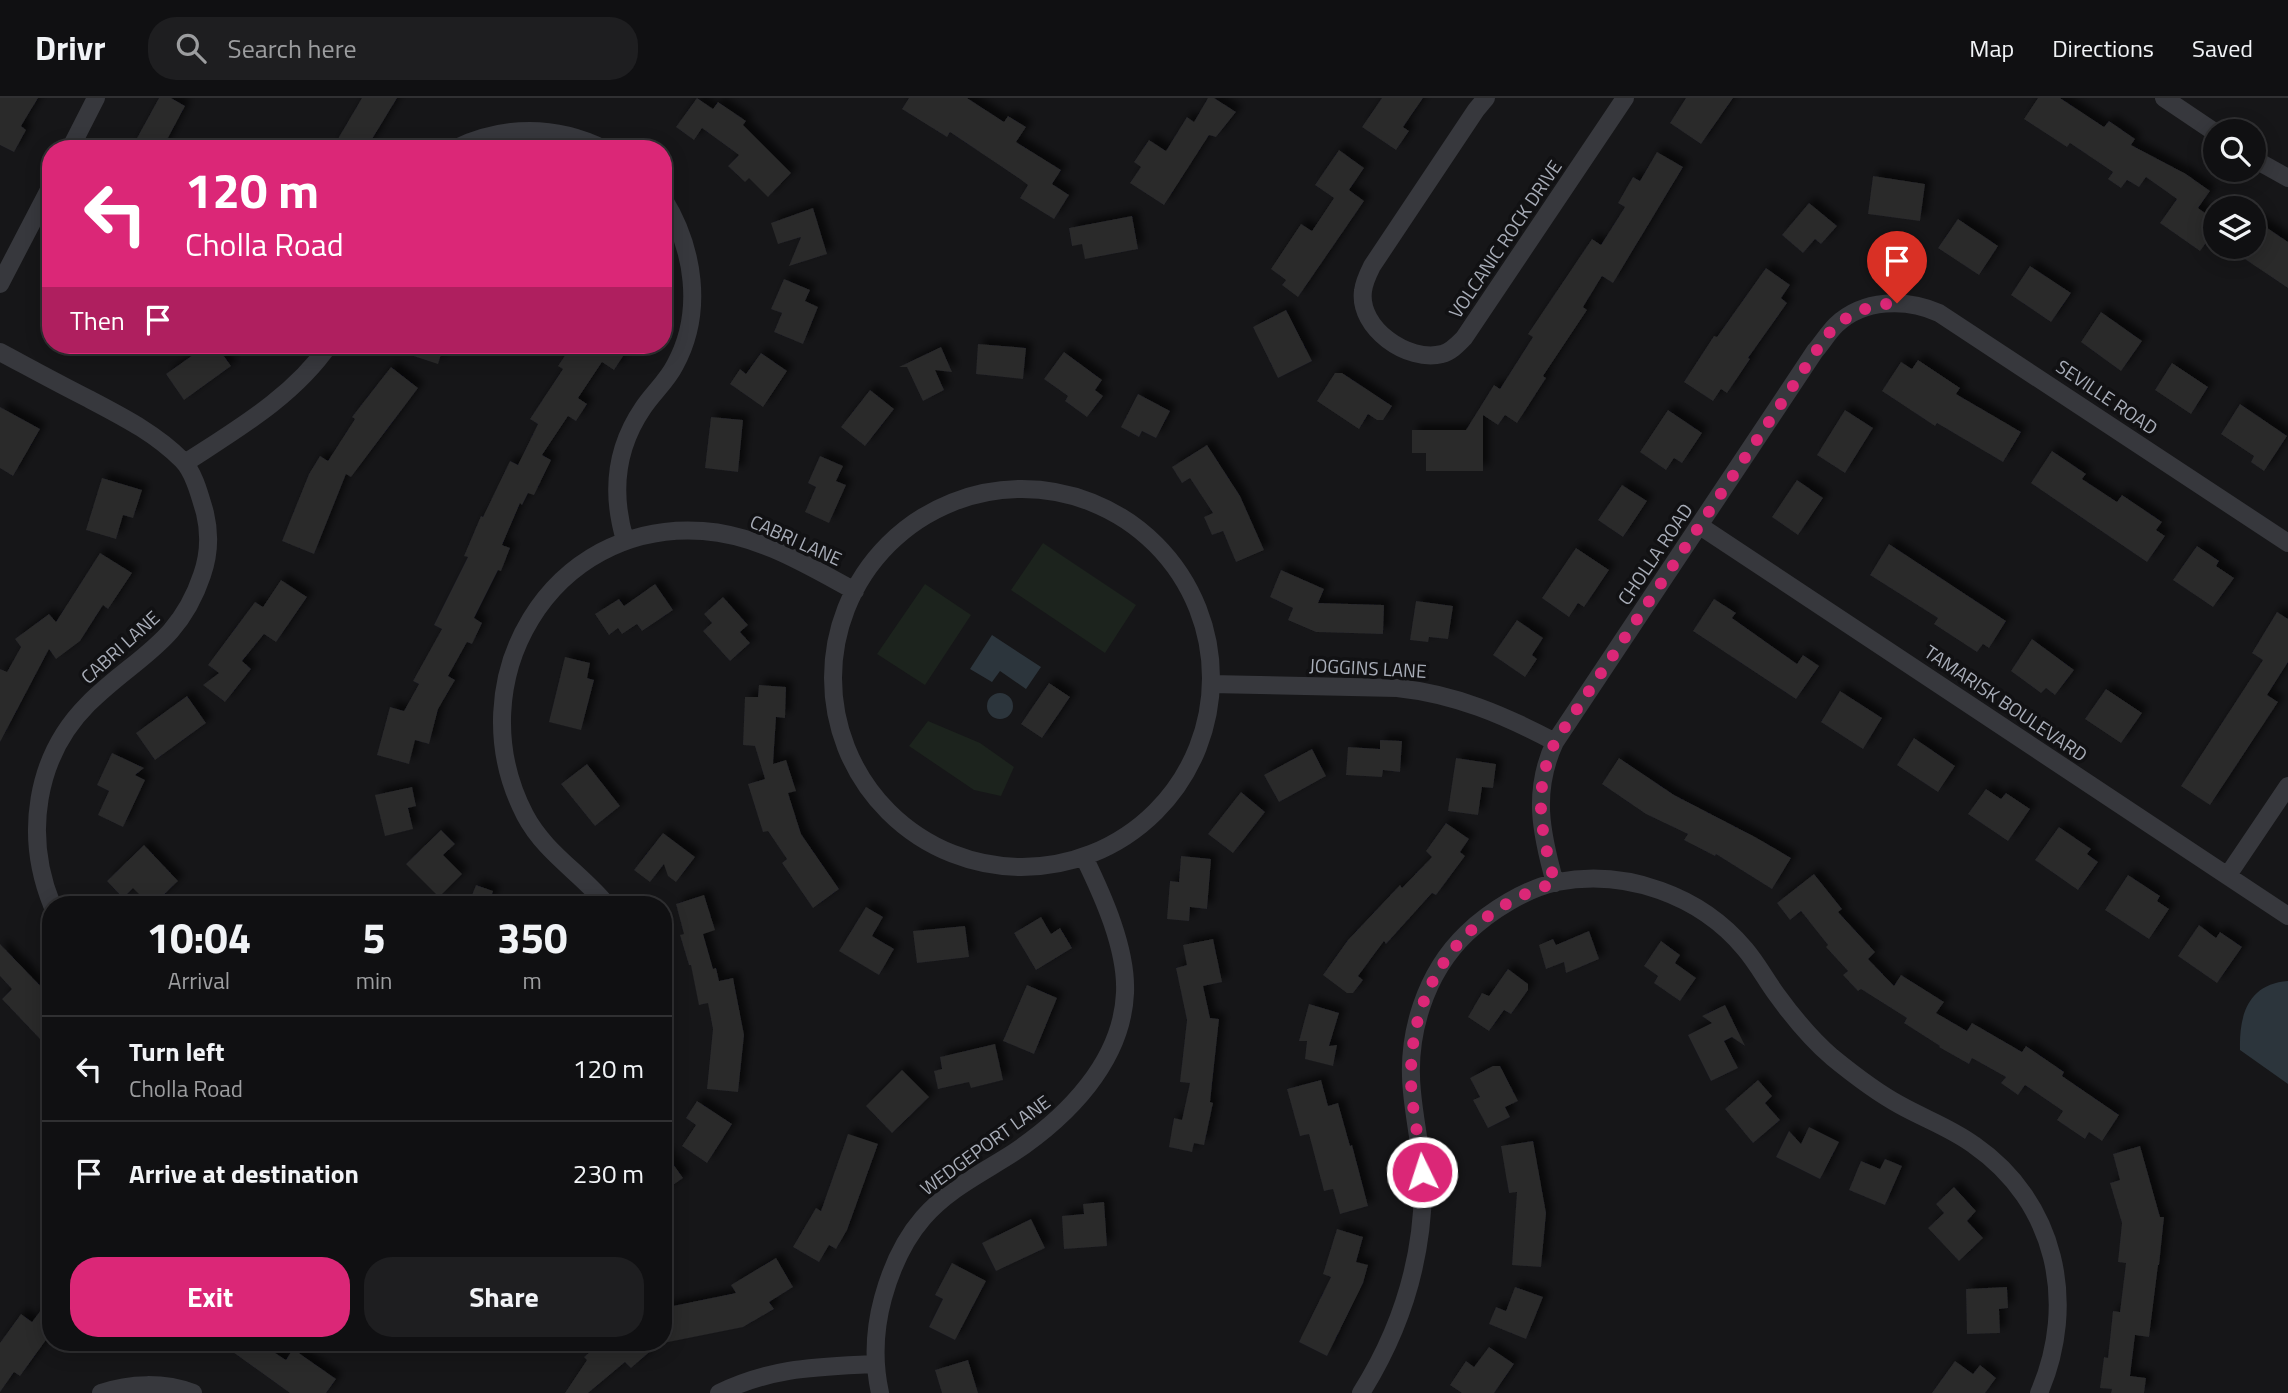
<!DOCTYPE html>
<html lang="en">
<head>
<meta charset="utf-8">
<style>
	body { margin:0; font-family:"Titillium Web",sans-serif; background:#1e1e20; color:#f1f3f6; height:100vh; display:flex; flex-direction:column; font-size:26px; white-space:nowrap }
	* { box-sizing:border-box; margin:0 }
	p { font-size:23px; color:#9c9d9f }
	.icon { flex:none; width:38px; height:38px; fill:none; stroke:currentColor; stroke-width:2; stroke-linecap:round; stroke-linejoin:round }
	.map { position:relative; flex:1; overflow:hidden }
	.sheet { position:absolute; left:42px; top:798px; width:630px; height:455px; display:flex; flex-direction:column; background:#101012; border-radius:28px; box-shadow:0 4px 18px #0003,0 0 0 2px #303032 }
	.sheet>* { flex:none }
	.hud { position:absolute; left:42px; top:42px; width:630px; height:214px; border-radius:28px; box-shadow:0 4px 18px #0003,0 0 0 2px #303032; background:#db2777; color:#fff; overflow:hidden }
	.controls { position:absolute; left:2203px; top:21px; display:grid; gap:14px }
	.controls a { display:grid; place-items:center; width:63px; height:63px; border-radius:50%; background:#101012; box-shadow:0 4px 18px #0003,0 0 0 2px #303032; font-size:35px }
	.pin { position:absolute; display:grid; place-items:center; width:60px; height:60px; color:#fff; margin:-72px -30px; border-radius:50% 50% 50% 0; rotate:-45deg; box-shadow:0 0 7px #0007 }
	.pin .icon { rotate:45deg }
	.me { position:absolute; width:77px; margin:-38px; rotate:356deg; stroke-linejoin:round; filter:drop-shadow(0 0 5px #0008) }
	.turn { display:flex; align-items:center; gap:24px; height:147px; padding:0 28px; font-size:32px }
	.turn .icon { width:91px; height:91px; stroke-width:2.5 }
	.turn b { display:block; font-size:49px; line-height:60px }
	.then { display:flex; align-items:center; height:66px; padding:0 28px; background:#0003; gap:14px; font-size:26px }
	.eta { display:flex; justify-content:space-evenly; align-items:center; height:119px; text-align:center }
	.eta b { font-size:42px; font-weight:700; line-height:49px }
	.action { display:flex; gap:14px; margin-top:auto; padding:14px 28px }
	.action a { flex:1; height:80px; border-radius:28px; background:#db2777; color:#fff; font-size:28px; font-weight:700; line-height:80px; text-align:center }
	.action a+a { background:#1e1e20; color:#f1f3f6 }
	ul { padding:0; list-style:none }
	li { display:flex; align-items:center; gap:21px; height:105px; padding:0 28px; border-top:2px solid #303032 }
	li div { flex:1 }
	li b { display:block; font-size:26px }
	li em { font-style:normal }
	header { display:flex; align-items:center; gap:42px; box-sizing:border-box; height:98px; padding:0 35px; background:#101012; border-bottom:2px solid #303032 }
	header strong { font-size:33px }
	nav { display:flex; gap:38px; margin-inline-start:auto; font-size:24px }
	.search { width:490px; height:63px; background:#1e1e20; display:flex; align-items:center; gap:18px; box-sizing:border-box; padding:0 24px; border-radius:28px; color:#9c9d9f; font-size:26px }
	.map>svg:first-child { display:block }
	.green { fill:#1c231d }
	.water { fill:#2c353c }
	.building { fill:#29292c; filter:url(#shadow) }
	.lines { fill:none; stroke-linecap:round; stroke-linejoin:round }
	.minor { stroke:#37383d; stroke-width:18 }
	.route { stroke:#db2777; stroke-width:12; stroke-dasharray:0 21.6 }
	.labels { text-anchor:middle; stroke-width:7; stroke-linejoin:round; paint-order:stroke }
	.street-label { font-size:19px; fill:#a8adb8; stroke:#111113 }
</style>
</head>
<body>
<header>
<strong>Drivr</strong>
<div class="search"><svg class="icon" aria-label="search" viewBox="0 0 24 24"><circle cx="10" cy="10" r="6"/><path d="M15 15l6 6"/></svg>Search here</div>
<nav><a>Map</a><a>Directions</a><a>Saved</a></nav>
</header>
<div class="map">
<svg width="2288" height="1295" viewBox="0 0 2288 1295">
	<defs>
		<filter id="shadow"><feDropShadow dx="6" dy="-6" stdDeviation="3.5" flood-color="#0009"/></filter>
	</defs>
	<rect width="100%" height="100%" fill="#161618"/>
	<path class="green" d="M1043,445L1136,507L1105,555L1011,492Z
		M925,486L971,517L925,587L877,556Z
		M928,623L980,645L1014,669L1001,698L974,692L909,648Z"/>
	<path class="water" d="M992,537L1041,569L1026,591L1000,573L992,584L970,571Z
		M987 608a13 13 0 1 1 26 0a13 13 0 1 1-26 0Z
		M2288,883V986L2240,952C2239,917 2248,886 2288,883Z"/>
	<path class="building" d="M0,0H38L21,28L26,32L14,54L0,47Z
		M159,0H171L185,8L162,51H131Z
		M362,0H397L366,51H332Z
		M697,0L713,11L718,4L746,23L743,27L791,75L768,99L749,80L745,84L728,68L739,57L702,30L694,42L676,29Z
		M909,0H967L1004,24L1008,18L1026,29L1016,44L1061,72L1052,86L1069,97L1054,121L1020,100L1028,87L1020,81L950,34L947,39L902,11Z
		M1208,0H1214L1236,14L1216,39L1209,37L1164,107L1130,85L1141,69L1134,64L1149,42L1166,53L1187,19L1194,24Z
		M1382,0H1423L1403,29L1409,33L1396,52L1362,29Z
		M1686,0H1733L1701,46L1670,25Z
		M2038,0H2060L2104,29L2109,23L2135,41L2131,47L2186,76L2210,93L2198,110L2216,123V131L2200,153L2160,125L2177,101L2146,79L2139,89L2127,82L2121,90L2108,81L2113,74L2070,45L2067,49L2024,21Z
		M1339,52L1364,70L1349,92L1364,103L1298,199L1282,187L1286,182L1271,171L1301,126L1312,133L1334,100L1315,87Z
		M1657,54L1683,69L1613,185L1602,178L1583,209L1587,212L1543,278L1546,280L1517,325L1505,317L1498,327L1483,317V373H1426V355H1412V332H1466L1494,287L1500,291L1533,239L1528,236L1592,141L1601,147L1625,109L1618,105L1633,79L1640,83Z
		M1873,78L1925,86L1920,123L1868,116Z
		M1809,105L1837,128L1821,146L1815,141L1803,155L1782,137Z
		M813,110L827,156L789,168L801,139L778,146L771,125Z
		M1132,118L1138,151L1085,161L1082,146L1072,148L1069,130Z
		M1958,121L1998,148L1979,177L1938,150Z
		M2254,121L2288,144V190L2227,149H2254Z
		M2030,168L2071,195L2051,224L2011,197Z
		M1766,170L1790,187L1781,200L1787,205L1748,260L1750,261L1727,295L1721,291L1713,303L1684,284L1714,238L1717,239Z
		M784,181L810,192L805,203L818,209L803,246L774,234L782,215L771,211Z
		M1286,212L1312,263L1278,280L1253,229Z
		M2101,214L2142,243L2121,273L2081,244Z
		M978,246L1026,250L1023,281L976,276Z
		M207,247H216L231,268L184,302L166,276Z
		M389,247H444L438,266L389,250Z
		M572,247H618L627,252L614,272L602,264L578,300L587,306L576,323L568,318L542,357L551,362L534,397L528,395L522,407L520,405L502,447L510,450L501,473L498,472L474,520L482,525L472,546L467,544L448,578L455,582L438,611L429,646L415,642L409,666L377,657L390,609L404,613L419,586L413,583L442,531L434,527L468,459L464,458L481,418L483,419L510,363L518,367L538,326L530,321L563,271L558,268Z
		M941,249L952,274L935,272L944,292L923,303L907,269H899Z
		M1064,254L1102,282L1095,292L1103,298L1087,319L1065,303L1068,298L1044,281Z
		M761,255L787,273L763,309L730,286L740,271L746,276Z
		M1918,262L1960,290L1956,296L2021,334L2003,364L1937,325L1935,328L1882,293L1901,264L1912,271Z
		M2172,265L2208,289L2191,316L2155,292Z
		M391,269L418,290L351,379L346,376L314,456L282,443L309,376L320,358L328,363L355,321L352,319Z
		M1335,275H1342L1392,308L1383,322H1377L1368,316L1359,331L1317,303Z
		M870,292L894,311L865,348L841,329Z
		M1138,296L1170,313L1156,340L1142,333L1139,339L1121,329Z
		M2240,306L2287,338L2264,373L2251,364L2254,358L2221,336Z
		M0,309L40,331L13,378L0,370Z
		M1668,312L1702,335L1682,365L1674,360L1666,372L1640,354Z
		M1845,312L1873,330L1845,375L1817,357Z
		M711,319L743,322L738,374L705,370Z
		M1207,347L1240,398L1264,452L1236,464L1223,433L1212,437L1204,419L1213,415L1190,380L1182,385L1172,369Z
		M2052,353L2086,376L2082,381L2117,404L2122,397L2162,424L2156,432L2165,438L2147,464L2031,385Z
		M820,358L843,368L836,383L846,387L829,425L805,414L816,389L808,385Z
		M102,380L142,392L133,420L123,417L116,441L86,432Z
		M1797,382L1823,400L1798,437L1772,419Z
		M1622,387L1647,403L1623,439L1598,422Z
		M1889,446L2006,523L1989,550L1983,546L1977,554L1934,526L1938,520L1870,477Z
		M2197,448L2219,463L2216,468L2234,480L2213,509L2173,482Z
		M1576,450L1609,472L1584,509L1578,505L1569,519L1542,500Z
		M100,455L132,475L108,511L103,507L80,543L56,561L49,551L0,644V571L7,574L21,549L15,541L49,516L56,524Z
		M1281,472L1324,491L1318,505L1384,507L1383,536L1316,534L1288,522L1293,510L1270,499Z
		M281,482L307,499L276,544L264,536L242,563L251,571L225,604L203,587L219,575L208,567L255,504L263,509Z
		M655,486L673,512L642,533L637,526L622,536L618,530L609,537L595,516L619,501L624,508Z
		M723,499L748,527L740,534L750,545L730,563L703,533L712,525L704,516Z
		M1714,501L1736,515L1732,520L1797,566L1803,557L1819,568L1796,601L1693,533Z
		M1416,503L1453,508L1448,541L1429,539L1428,544L1410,542Z
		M2277,514L2288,521V564L2267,597L2278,604L2210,707L2181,688L2263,562L2252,555Z
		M1517,522L1543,540L1532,557L1537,561L1525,579L1493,557Z
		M2032,541L2074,572L2055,597L2046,590L2041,595L2011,573Z
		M565,559L590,565L587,580L594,582L581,632L549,624Z
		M1049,585L1070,599L1042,640L1021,626Z
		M759,587L786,589L785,620L776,619L773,666L786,662L796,693L788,695L801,736L839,791L813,810L782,765L787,761L768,733L763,734L748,686L765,681L755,648L743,647L745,599H758Z
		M2106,591L2142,615L2121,645L2085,621Z
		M1840,593L1882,620L1863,651L1821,624Z
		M187,598L206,625L155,662L136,635Z
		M1914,640L1955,668L1938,694L1897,667Z
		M1380,642L1402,643L1400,674L1383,672L1382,679L1346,677L1348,649L1380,651Z
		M1312,651L1326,678L1279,704L1264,677Z
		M112,655L144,670L135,677L145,682L123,729L98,717L109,693L97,687Z
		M1456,660L1496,666L1493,690L1482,689L1478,717L1448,713Z
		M1619,660L1674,697L1755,739L1791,760L1772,791L1716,756L1715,758L1684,742L1688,736L1646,716L1602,686Z
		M587,666L620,708L595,728L561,686Z
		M412,689L416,708L408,710L413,731L385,738L375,697Z
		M1986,691L2001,701L2006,695L2030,711L2008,743L1968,716Z
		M1241,694L1265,714L1233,755L1208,736Z
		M1446,725L1469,741L1460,754L1465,758L1436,797L1432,795L1386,846L1384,843L1358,878L1363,882L1353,895H1347L1323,877L1348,842L1400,787L1402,790L1432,759L1426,753Z
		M2059,729L2091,751L2087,756L2098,764L2078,792L2035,762Z
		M441,732L455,746L443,757L462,776L439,799L406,766Z
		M663,735L695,759L676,784L668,778L664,766L650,784L634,772Z
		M144,747L178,783L153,807H150L133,790L123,800L107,783Z
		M1181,758L1211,761L1207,811L1190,809L1189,823L1167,821L1170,783L1179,784Z
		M1814,776L1842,811L1838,814L1875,854L1868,861L1894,888L1901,877L1944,904L1936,915L1967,933L1972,925L2022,954L2026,948L2064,974L2062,978L2119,1017L2102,1043L2089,1034L2085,1041L2057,1022L2063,1013L2025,987L2018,997L2001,985L2006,979L1972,960L1969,966L1939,949L1940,948L1904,925L1907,920L1861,891L1858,893L1843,877L1848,873L1826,849L1828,847L1801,813L1790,822L1777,805Z
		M2128,777L2160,798L2157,803L2169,811L2149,841L2105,812Z
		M476,787L493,793L489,807H468Z
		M704,797L715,832L703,836L713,871L716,870L719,883L733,880L744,937L738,994L707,991L713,931L708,905L699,907L691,867H689L680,837L684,836L676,806Z
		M866,809L883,819L872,838L894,851L879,877L839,853Z
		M1041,819L1051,836L1060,830L1072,850L1036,872L1014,835Z
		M2199,827L2216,840L2220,834L2242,849L2217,885L2178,858Z
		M965,828L969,859L917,865L913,833Z
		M1589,833L1599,861L1566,875L1564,864L1546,871L1539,847L1553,841L1556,847Z
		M1213,841L1222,884L1203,888L1210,920L1219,921L1210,1004L1213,1005L1204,1047L1194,1045L1192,1054L1169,1049L1174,1020L1182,1022L1190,985L1180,984L1187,922L1176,870L1187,867L1183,847Z
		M1661,843L1680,857L1675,865L1696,880L1680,903L1654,885L1658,878L1644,868Z
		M0,846L51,899V930L40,941L2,901L12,891L0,878Z
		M1508,871L1528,886V892L1511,916L1504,912L1489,933L1468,919L1482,895L1489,898Z
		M1027,887L1057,900L1034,956L1003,943Z
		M1309,906L1339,915L1329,948L1337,947L1333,968L1305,961L1307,943H1299Z
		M1725,907L1745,948L1732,939L1724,943L1738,970L1711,983L1688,937L1712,925L1702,918Z
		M995,946L1003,982L971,990L969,984L938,991L934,973L942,971L940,959Z
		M1493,968H1500L1518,1003L1505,1009L1510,1019L1488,1030L1473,1002L1480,999L1470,980Z
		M902,972L929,999L892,1035L866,1008Z
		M1321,982L1328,1008L1338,1005L1350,1048L1352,1047L1368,1108L1340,1116L1333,1091L1324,1093L1309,1036L1300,1038L1287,991Z
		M1758,982L1772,998L1765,1005L1780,1022L1753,1045L1725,1011Z
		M697,1003L732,1026L707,1065L682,1048L696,1027L686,1020Z
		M1809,1029L1839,1044L1820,1081L1776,1059L1789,1033L1801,1046Z
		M848,1036L878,1046L847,1132L836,1151L829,1147L819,1164L793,1149L816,1110L821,1113Z
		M1533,1043L1546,1115L1541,1169L1512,1167L1517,1094L1509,1095L1501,1048Z
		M2140,1048L2160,1119H2164L2159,1167H2158L2149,1239L2135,1237L2130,1278L2146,1280L2144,1295H2111L2112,1291L2100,1290L2104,1259L2108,1260L2113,1213L2120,1214L2126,1165L2118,1164L2122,1125L2110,1085L2120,1082L2113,1056Z
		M663,1052L683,1080L663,1094Z
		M1885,1061L1902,1068L1885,1107L1849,1092L1861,1063L1880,1071Z
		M1954,1089L1976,1113L1967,1123L1983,1140L1959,1163L1928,1130L1944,1115L1936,1106Z
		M1104,1104L1107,1148L1064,1151L1062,1118L1084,1116L1083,1106Z
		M1031,1121L1045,1150L996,1173L982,1145Z
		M1337,1131L1363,1139L1356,1164L1368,1167L1363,1185L1327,1258L1299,1244L1331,1179L1323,1176Z
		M776,1160L793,1189L769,1204L774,1211L743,1229L663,1245V1210L736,1195L731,1187Z
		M952,1165L986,1183L955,1242L929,1229L943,1201L935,1197Z
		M1515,1189L1543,1199L1526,1241L1489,1226L1496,1209L1506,1213Z
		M2007,1189L2008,1210L1999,1211L2000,1235L1967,1236L1966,1191Z
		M41,1212L51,1219V1235L20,1278L14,1274L0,1294V1245L21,1216L32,1224Z
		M219,1244H258L286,1262L293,1251L336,1281L326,1295H290Z
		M602,1244H661L631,1270L625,1264L588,1295H565L587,1262L584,1259Z
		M1489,1249L1514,1266L1494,1295H1462L1450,1287L1466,1263L1474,1269Z
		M968,1262L978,1295H942L935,1272Z
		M1955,1263L1973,1276L1980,1267L1996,1280L1985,1295H1932Z"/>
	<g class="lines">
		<path class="minor" d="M1486,0L1476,12L1372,168C1368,176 1364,184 1363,193C1358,230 1408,265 1442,256C1451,254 1458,246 1464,240L1625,0
			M2164,0L2216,35
			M70,51L96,0
			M454,51C503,27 556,27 604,51
			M2254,61L2288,80
			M0,186L51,88
			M0,254C30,270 59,286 89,301C123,319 155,335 182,362C194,374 200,398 205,415C210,436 209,457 202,477C179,546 135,559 88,606C35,659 24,738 52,807
			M185,365C237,331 293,299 329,247
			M833 580a189 189 0 1 1 378 0a189 189 0 1 1-378 0Z
			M1700,428L2288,818
			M625,442C611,395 615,351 643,310C653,295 667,283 675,267C704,214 694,150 663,100
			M1211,586L1397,590C1455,596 1504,617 1555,644
			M2228,777L2288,688
			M1555,785C1541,735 1532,693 1555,644L1815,253C1822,245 1828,235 1836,227C1863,201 1906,200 1939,215L2288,445
			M607,807C581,775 545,755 525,717C456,584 550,422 703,433C759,437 807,467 855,493
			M101,1295C130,1285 164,1284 193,1295
			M719,1295C773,1269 816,1269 874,1266
			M880,1295C873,1263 874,1233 883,1200C891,1171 903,1143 923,1120C948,1091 982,1075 1013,1055C1067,1019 1122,964 1125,895C1127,851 1103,798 1084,759
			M1361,1295C1400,1233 1422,1165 1423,1091C1423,1058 1415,1027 1412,994C1406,937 1425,875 1467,835C1490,813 1525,791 1557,784C1626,771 1700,797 1745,851C1757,865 1766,882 1777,897C1793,919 1811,941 1832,959C1854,977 1876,994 1900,1007C1925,1021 1951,1030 1974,1047C2056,1104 2078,1205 2039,1295"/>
	</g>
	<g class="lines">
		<path class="route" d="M1422,1074C1420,1041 1410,1007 1411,974C1412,882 1468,811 1555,785C1541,735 1532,693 1555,644L1825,240C1844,216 1867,207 1897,205"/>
	</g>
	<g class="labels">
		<g class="street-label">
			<text transform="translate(1505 141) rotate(-56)" y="7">VOLCANIC ROCK DRIVE</text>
			<text transform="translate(2107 299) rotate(34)" y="7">SEVILLE ROAD</text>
			<text transform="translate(796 442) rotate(24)" y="7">CABRI LANE</text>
			<text transform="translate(1655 456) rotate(-56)" y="7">CHOLLA ROAD</text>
			<text transform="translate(120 549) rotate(-42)" y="7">CABRI LANE</text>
			<text transform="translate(1368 570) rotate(3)" y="7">JOGGINS LANE</text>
			<text transform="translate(2006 605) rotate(34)" y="7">TAMARISK BOULEVARD</text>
			<text transform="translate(985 1047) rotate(-36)" y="7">WEDGEPORT LANE</text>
		</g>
	</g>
</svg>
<div class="controls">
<a><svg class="icon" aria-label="search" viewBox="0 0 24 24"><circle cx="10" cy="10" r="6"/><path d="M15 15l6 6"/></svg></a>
<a><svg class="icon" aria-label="layers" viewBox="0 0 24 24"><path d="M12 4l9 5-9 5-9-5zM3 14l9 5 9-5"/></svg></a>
</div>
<div class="pin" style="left:1897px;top:205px;background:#d93025"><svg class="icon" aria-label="arrive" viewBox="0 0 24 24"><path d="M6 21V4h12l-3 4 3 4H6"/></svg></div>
<svg class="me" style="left:1422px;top:1074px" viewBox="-20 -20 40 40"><circle r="17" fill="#db2777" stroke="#fff" stroke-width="3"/><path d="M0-11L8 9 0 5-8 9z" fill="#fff"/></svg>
<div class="hud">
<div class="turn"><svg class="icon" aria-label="left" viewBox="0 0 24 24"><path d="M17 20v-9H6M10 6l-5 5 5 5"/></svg><div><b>120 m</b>Cholla Road</div></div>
<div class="then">Then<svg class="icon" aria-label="arrive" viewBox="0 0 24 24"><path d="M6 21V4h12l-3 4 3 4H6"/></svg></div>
</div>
<section class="sheet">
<div class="eta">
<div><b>10:04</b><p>Arrival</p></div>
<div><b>5</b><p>min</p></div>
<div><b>350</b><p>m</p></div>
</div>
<ul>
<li><svg class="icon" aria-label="left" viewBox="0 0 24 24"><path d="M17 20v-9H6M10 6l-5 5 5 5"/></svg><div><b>Turn left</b><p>Cholla Road</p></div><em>120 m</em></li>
<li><svg class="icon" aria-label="arrive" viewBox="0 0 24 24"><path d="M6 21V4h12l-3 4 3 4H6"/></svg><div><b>Arrive at destination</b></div><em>230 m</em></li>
</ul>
<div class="action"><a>Exit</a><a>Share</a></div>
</section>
</div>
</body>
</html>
